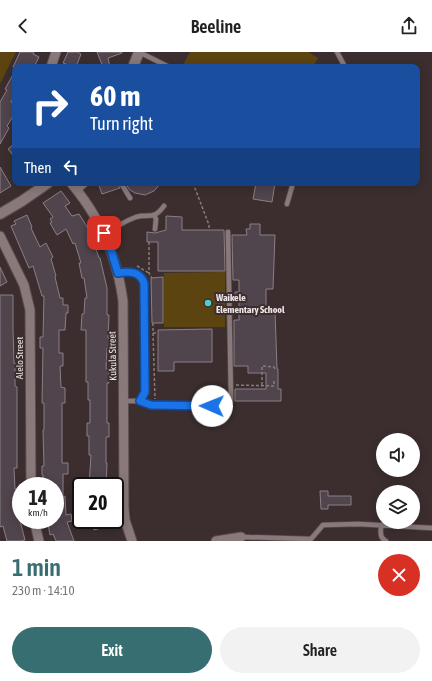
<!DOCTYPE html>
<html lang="en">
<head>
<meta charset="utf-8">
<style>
	body { margin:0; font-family:"Asap Condensed",sans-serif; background:#f2f2f2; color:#222; height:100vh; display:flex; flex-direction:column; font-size:15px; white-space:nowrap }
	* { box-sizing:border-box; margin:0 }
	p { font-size:13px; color:#767676 }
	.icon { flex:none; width:22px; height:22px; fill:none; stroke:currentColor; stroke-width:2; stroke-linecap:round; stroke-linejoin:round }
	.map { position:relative; height:489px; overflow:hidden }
	.side { display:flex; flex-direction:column; background:#fff; flex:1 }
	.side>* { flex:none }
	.hud { position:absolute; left:12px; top:12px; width:408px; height:122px; border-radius:8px; box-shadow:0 2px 10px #0003; background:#1a4fa0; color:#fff; overflow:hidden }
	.buttons { position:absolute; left:376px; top:381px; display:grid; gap:8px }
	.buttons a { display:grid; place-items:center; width:44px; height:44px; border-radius:50%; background:#fff; box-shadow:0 2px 10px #0003; font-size:20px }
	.speed { position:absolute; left:12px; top:425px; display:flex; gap:8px; font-size:20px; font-weight:700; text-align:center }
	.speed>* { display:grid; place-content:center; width:52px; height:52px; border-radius:50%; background:#fff; box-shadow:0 2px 10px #0003; line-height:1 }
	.speed small { font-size:10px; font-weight:400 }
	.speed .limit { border:2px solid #111; border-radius:6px; background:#fff; color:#111 }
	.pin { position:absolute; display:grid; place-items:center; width:34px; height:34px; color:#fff; margin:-17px; border-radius:8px; box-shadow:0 2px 6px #0006 }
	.me { position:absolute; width:44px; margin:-22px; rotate:271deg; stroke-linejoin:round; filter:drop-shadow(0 0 3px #0008) }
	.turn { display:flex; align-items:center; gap:14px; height:84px; padding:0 12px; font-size:18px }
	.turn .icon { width:52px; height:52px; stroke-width:2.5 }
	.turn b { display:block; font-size:28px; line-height:34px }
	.then { display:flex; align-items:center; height:38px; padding:0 12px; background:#0003; gap:8px; font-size:15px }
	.round { display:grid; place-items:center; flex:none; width:42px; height:42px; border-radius:21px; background:#f2f2f2 }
	.headline { display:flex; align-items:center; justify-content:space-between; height:68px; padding:0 12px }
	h1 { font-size:24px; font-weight:600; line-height:30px; color:#376e71 }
	.button { display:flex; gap:8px; margin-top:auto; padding:8px 12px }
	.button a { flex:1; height:46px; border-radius:24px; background:#376e71; color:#fff; font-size:16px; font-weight:600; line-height:46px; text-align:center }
	.button a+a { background:#f2f2f2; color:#222 }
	header { display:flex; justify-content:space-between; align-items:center; height:52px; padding:0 12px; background:#fff; font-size:18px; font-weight:600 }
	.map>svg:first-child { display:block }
	.green { fill:#5c4410 }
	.building { fill:#51454d; stroke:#8b7e86 }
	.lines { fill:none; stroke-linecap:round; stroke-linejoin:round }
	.service-casing { stroke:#584c4d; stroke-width:6 }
	.minor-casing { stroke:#584c4d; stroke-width:11 }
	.tertiary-casing { stroke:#584c4d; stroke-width:12 }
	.path { stroke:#877b7c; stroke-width:1.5; stroke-dasharray:3 2; stroke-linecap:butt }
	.service { stroke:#8a797b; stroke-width:4.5 }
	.minor { stroke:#8a797b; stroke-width:9 }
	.tertiary { stroke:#8a797b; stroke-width:10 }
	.route-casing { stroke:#114b97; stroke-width:10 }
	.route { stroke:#1a73e8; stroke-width:7 }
	.poi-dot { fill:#51ccd1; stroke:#3c2e2f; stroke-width:1.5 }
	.labels { text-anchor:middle; stroke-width:4; stroke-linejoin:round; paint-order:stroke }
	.poi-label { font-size:10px; font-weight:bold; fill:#efe5e6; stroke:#3c2e2f; text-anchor:start }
	.street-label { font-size:10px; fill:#efe5e6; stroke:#3c2e2f }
</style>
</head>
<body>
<header><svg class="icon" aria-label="back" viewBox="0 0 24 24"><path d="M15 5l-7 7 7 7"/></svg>Beeline<svg class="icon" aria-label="share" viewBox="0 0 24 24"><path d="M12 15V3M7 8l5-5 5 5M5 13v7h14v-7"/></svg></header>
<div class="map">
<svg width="432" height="489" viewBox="0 0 432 489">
	<rect width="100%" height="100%" fill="#3c2e2f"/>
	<path class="green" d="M0,0H16L0,32Z
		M190,0H308L318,6L313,15H182Z
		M225,220V275H164V221Z"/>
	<path class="building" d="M20,0H34L33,2L39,5L34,15H13Z
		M68,0H77L81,2L76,15H64L66,12L63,11Z
		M97,0H122V1L108,6L110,15H103Z
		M15,19V42L11,50L15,52V61L7,74L9,76L0,92V50L7,38L5,37Z
		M15,91V106L8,97Z
		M0,115L11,134L0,141Z
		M98,131H108V133L117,131L120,136L102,142Z
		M125,131H161L154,139L145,143L135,141L130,138Z
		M256,131H275L272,150L253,147Z
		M61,139L70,151L65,154L72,164L79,162L86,173L93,188L99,206H100L107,236V263H109L108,286H110V296H107L106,317H109V331H107V371H109V385H106V411H107L106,434H89L91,403H89V384H87V371H90V348H88V330H86V278H81L82,262H84L85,246H87L84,226H82L79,211H81L75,191L73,192L66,177L57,183L50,171L52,170L50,167L53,165L43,151Z
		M27,163L32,175L31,176L40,195L46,191L53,205L51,207L56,224L55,225L60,246H63V253H68V261H66L65,278H59V301H63V314H60L61,335L65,336V351H62V411H68V422H63V445L65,444L66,463L71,462L72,469L67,470L74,489H56L53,482L50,483L48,472L55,468V434H43V423H42V414H44L43,378H44V351H42L43,296H40V285H43L44,244H42L33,214L29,216L11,174L16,172L14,169Z
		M166,164L182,165V178H224L225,219H158V190H147V180L155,181L166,178Z
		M250,172H260V183H275L273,237H266V259H275L277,317H278V337H281V349H235V337H266V321H248V314H234V268H239V250H235V240H239V228H233L232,183H247L246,177H250Z
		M0,215L7,230L0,234Z
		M163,225V271H152L151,226Z
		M0,243H13V278L14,311H15V334L17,335V416H14L15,437H16L17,457L25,488L21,489H7L3,474L0,475Z
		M212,277V310H174V319H158V278Z
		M320,439H328V444H351V453H328V457H321Z
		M91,468H111L112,473L94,478Z"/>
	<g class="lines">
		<defs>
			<path id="service" d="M139,0L167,14
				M337,0L345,15
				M121,131L130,146
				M78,139L87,131
				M287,152L293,131
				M154,163L156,167L155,177
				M104,181C115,176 125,169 136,165C149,161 153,169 164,154
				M119,221C129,219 140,219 144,231L145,340L140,349H124
				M140,349L151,353L225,354L229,352L231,349L228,180
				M381,473C381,479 379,486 386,489
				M241,485L311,487L323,473L358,472L432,476"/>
			<path id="minor" d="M51,15L56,0
				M71,131C100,165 117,204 123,249L124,455L125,468L132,489
				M0,184L24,233L30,258L31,434
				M34,468L39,489
				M216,489L241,485"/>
			<path id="tertiary" d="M133,15L139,0
				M0,162L22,149L48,131"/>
		</defs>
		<use href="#service" class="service-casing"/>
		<use href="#minor" class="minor-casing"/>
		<use href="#tertiary" class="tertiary-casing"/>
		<path class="path" d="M193,131L209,173V178
			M149,190V221L152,226
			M137,214L149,221
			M153,271V281H158
			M153,281L155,347
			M236,333L274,334V329
			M262,333V314L274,315L275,317"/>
		<use href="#service" class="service"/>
		<use href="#minor" class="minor"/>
		<use href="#tertiary" class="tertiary"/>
	</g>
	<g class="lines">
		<defs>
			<path id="route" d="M104,181L111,198L118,221C129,219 140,219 144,231L145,340L140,349L151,353L212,354"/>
		</defs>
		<use href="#route" class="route-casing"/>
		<use href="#route" class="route"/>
	</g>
	<circle class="poi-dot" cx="208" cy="251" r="4"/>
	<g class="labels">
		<g class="poi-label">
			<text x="216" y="249">Waikele<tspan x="216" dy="12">Elementary School</tspan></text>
		</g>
		<g class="street-label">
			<text transform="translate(112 304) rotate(-91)" y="4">Kukula Street</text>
			<text transform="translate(19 306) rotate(-90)" y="4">Alelo Street</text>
		</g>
	</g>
</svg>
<div class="buttons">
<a><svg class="icon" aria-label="sound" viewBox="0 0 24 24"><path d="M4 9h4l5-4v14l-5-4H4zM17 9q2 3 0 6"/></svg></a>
<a><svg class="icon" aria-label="layers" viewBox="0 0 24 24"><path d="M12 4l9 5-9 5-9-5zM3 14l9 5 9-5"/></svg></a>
</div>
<div class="speed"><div>14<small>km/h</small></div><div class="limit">20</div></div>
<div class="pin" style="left:104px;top:181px;background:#d93025"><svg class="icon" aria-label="arrive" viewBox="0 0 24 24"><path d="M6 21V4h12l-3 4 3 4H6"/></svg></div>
<svg class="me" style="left:212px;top:354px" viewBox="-20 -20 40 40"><circle r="19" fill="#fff"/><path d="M0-13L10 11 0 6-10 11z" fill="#1a73e8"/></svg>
<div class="hud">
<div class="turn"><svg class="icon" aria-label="right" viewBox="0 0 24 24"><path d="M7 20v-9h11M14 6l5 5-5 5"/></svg><div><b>60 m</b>Turn right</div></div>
<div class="then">Then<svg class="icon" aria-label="left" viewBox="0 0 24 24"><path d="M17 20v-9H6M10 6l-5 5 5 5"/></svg></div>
</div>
</div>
<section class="side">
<div class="headline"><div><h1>1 min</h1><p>230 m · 14:10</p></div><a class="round" style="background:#d93025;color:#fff"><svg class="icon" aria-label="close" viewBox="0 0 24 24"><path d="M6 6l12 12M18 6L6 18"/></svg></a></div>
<div class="button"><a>Exit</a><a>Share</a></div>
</section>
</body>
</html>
